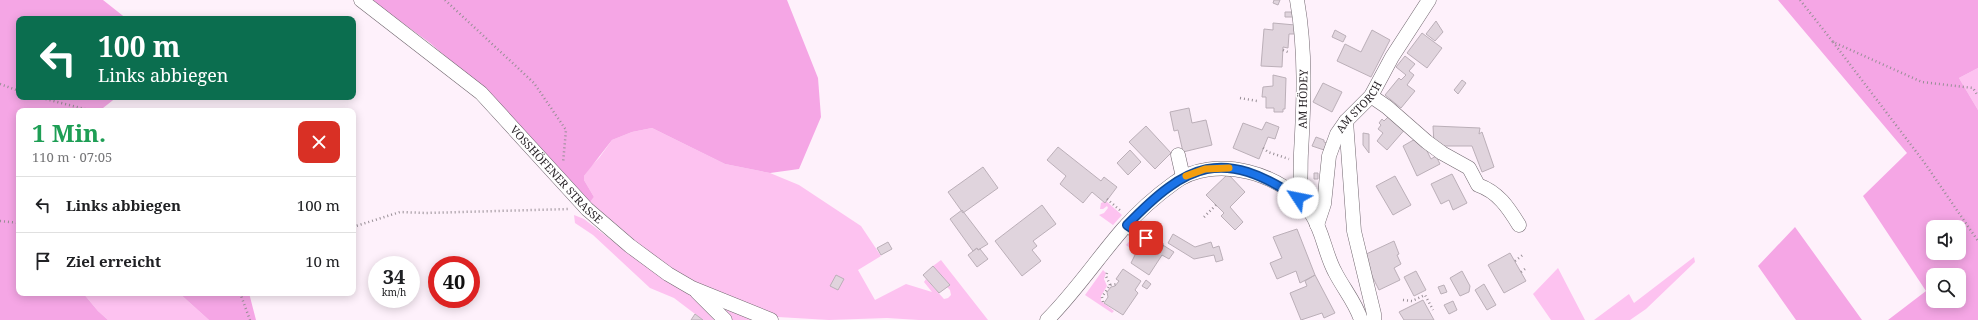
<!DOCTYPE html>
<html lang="de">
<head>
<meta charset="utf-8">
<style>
	body { margin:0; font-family:"Noto Serif",serif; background:#f6f6f6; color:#202124; height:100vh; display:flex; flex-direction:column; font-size:15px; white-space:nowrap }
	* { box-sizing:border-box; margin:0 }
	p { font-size:13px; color:#757577 }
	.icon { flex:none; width:22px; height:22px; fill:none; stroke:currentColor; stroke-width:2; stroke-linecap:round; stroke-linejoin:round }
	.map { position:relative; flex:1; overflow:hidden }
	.panel { position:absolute; left:16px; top:108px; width:340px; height:188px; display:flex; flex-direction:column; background:#fff; border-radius:8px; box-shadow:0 2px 10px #0003 }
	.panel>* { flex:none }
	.hud { position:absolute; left:16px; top:16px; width:340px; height:84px; border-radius:8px; box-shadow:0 2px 10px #0003; background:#0b6e4f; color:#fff; overflow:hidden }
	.controls { position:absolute; left:1926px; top:220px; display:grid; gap:8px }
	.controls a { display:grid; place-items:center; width:40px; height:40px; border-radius:8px; background:#fff; box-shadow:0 2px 10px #0003; font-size:20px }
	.speed { position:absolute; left:368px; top:256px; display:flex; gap:8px; font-size:20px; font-weight:700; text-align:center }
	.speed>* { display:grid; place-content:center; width:52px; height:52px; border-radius:50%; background:#fff; box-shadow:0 2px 10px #0003; line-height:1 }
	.speed small { font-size:10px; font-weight:400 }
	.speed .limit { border:6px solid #d22; background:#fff; color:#111 }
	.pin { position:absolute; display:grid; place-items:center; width:34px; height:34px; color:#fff; margin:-17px; border-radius:8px; box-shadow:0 2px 6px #0006 }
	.me { position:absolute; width:44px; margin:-22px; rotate:304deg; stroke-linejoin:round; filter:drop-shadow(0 0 3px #0008) }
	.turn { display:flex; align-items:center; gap:14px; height:84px; padding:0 16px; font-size:18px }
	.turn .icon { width:52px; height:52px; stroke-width:2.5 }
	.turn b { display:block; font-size:28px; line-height:34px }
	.round { display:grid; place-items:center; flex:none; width:42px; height:42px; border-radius:8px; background:#f6f6f6 }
	.overview { display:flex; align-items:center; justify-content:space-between; height:68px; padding:0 16px }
	h1 { font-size:24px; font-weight:700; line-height:30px; color:#1e9e55 }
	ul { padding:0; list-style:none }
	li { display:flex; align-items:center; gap:12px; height:56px; padding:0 16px; border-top:1px solid #e0e0e0 }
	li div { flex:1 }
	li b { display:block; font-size:15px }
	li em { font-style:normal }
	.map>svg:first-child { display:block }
	.green { fill:#fdc2f0 }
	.forest { fill:#f5a6e5; fill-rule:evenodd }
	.building { fill:#e0d4dd; stroke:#bbafb8 }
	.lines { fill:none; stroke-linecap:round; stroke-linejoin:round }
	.minor-casing { stroke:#70666e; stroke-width:15 }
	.path { stroke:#978e95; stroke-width:2.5; stroke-dasharray:1 3; stroke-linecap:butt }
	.minor { stroke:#fff; stroke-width:14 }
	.route-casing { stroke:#114b97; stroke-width:10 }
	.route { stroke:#1a73e8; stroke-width:7 }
	.slow { stroke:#f59e0b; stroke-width:7 }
	.labels { text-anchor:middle; stroke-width:3; stroke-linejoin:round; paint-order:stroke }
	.street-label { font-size:11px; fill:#2a2529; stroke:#fff }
</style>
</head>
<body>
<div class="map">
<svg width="1978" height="320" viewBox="0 0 1978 320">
	<rect width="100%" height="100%" fill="#fef1fb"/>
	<path class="green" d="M1978,68V110L1959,78Z
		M652,128L725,164L770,173L799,185L861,226L881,256L858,270L875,300L906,284L932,292L924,282L926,279L944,299L948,298L951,295L950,290L947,287L950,285L933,266L941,260L988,320H919L887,318L829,320L778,317L720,296L674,274L590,202L594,197L584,180V176L591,166L599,158L612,140L632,132Z
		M1106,201L1122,215L1113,225L1099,215L1104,213L1108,208L1107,206L1103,209H1100L1101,203Z
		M574,215L584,219L636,259L691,295L714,320H703L674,298L650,288L593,235L575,223Z
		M1134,236L1144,242L1141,246H1140L1134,251L1126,245Z
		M1694,257L1695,262L1646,309L1630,320H1594L1629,294L1634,303Z
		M1558,268L1585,320H1551L1533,294Z
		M1103,270L1106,273L1104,279L1107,286L1101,296V301L1114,311L1112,313L1085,295Z
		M83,293H179L209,320H108L98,311Z
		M718,305L755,320H733L716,308Z"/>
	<path class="forest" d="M0,0H103L127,19H19V97H117L103,108V111H19V293H83L98,311L108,320H0Z
		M371,0H787L818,78L821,117L799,169L770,173L725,164L652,128L632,132L612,140L584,176V180L594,197L590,202L489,94L430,43Z
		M1778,0H1978V68L1959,78L1978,110V320H1888L1926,291L1863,196L1907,153ZM1933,227H1959V253H1933ZM1933,275H1959V301H1933Z
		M1795,227L1862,320H1796L1758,266Z
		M179,293H249L256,320H209Z"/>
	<path class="building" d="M1274,0H1280L1278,5L1273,3Z
		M1285,12H1296V17H1285Z
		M1436,21L1443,32L1435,41L1426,34Z
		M1273,23L1295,25V34H1289L1288,48L1283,47L1282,67L1261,66L1264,29L1273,30Z
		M1335,30L1346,36L1343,42L1332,37Z
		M1372,30L1390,40L1371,77L1337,61L1345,44L1361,52Z
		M1422,33L1442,48L1427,68L1407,53Z
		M1405,56L1415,64L1409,71L1414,75L1407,85L1415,91L1401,108L1385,95L1399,78L1401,80L1406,75L1396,67Z
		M1273,75L1286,78L1285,109H1283V112H1274V108H1266V97H1262L1263,87L1273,86Z
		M1462,80L1466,83L1458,94L1454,90Z
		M1323,83L1342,92L1332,112L1313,102Z
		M1189,108L1192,123L1206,120L1212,145L1183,152L1178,130L1174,131L1170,112Z
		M1391,114L1407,127L1387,150L1377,141L1383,133L1378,129L1381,125L1379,123L1382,119L1384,121Z
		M1266,122L1279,127L1275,139L1268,137L1259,159L1233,148L1243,123L1262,130Z
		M1146,126L1171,153L1155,169L1129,142Z
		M1433,126L1480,128L1479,134L1482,132L1494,167L1482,172L1472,146H1436L1434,144Z
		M1363,133L1369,134V153L1363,145Z
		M1316,137L1324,140V142L1327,143L1324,150L1312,146Z
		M1417,138L1423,148L1425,147L1431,159L1436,156L1440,164L1417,176L1403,146Z
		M1058,147L1101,181L1104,177L1117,187L1105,203L1092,192L1083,203L1060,184L1066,176L1047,160Z
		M1130,150L1141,162L1128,175L1117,163Z
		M983,167L998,188L963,213L948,192Z
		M1314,173H1318V179H1314Z
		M1228,174L1245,192L1230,207L1243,222L1235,230L1221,216L1224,213L1206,195Z
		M1452,174L1467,203L1453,210L1449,200L1441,204L1431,184Z
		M1395,176L1411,205L1393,215L1376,186Z
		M1311,192L1316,197L1314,199L1309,194Z
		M1042,205L1056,224L1033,241L1037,246L1032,250L1041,261L1022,276L995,241Z
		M962,210L988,244L978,250L977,248L973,251L950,219Z
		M1297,229L1315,275L1300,283L1296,271L1277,279L1270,263L1282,258L1273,237Z
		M1173,234L1195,247L1211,242L1213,248L1219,246L1223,260L1216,262L1214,255L1194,259L1168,243Z
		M1394,241L1399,254L1397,255L1401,264L1394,268L1400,280L1379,290L1362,256Z
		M888,242L892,249L881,255L877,248Z
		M1145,242H1158L1174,252L1169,259L1162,255L1149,275L1131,263L1140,245L1141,246Z
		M977,248L978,250L980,249L988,259L977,267L968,255Z
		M1510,253L1526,281L1504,293L1488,265Z
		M933,266L950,285L939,293L923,275Z
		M1123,269L1141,281L1135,290L1138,293L1123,315L1104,303L1108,297L1107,292L1111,287L1115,286L1119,281L1116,279Z
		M1416,271L1426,290L1414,296L1404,277Z
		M1462,271L1470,286L1469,292L1460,296L1450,278Z
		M836,275L844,279L838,290L830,286Z
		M1315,275L1335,313L1324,318L1322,313L1301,320L1290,293L1307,286L1305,281Z
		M1146,280L1151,284L1147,289L1142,286Z
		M1484,284L1496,305L1487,310L1475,290Z
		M1444,285L1447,292L1441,294L1438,287Z
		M1423,300L1434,320H1404L1399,312Z
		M1453,301L1457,310L1449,314L1444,305Z
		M695,314L703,320H691Z"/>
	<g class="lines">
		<defs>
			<g id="minor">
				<path id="s1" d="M361,0L481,93L587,209L630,246L668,274L692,288L771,320"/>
				<path d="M1297,0C1306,51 1304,101 1301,153C1300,169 1302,183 1298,199"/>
				<path d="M1371,96L1387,107L1427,142L1442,153L1469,168L1478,185C1498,192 1508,207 1519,225"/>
				<path d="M1346,121L1354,231L1374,314V320"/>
				<path d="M1178,155L1183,177"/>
				<path d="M1127,225L1156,245"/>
				<path id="s2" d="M1317,225L1324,204L1329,156L1337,134L1346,121L1371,96L1392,57L1429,0"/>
				<path d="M697,292L725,320"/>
				<path d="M1047,320C1075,292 1097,259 1123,229C1138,212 1156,196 1174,183C1214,153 1285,173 1311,213C1323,231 1325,254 1335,272C1343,288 1356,303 1361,320"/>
			</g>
		</defs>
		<use href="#minor" class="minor-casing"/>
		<path class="path" d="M445,0L534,83L566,130L563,163
			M1800,0L1833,42L1922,82L1973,88L1978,96
			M1833,42L1924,162L1978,241
			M1283,50L1290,53
			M0,84L19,91
			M38,97L92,111
			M1240,98L1257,101
			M1263,148L1268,152L1289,159
			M1107,199L1122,212
			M1204,217L1216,205
			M0,221L19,223
			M353,227L400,212L426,213L569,209
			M1515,261L1524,254
			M1521,272L1525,269
			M1107,273L1106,276L1110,285
			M240,293L250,320
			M1403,300L1412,301L1425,295L1433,310
			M1103,302L1102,297L1110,285L1117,284"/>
		<use href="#minor" class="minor"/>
	</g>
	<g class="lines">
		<defs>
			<path id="route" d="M1146,238L1127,225C1187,163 1222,147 1298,198"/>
		</defs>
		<use href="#route" class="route-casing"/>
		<use href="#route" class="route"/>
		<path class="slow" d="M1186,176L1205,169L1229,168"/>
	</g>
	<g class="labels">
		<g class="street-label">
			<text transform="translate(1303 99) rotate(-89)" y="4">AM HÖDEY</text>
			<text dy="4" stroke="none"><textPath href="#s2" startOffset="129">AM STORCH</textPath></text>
			<text dy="4" stroke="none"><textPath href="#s1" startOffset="263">VOSSHÖFENER STRASSE</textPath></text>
		</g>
	</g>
</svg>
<div class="controls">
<a><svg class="icon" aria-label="sound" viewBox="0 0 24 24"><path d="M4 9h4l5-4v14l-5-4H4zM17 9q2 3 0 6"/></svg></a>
<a><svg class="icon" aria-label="search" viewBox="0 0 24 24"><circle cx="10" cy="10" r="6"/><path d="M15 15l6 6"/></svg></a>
</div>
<div class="speed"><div>34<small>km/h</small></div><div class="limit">40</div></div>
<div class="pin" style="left:1146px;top:238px;background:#d93025"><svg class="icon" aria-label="arrive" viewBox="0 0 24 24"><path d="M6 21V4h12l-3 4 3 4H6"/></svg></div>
<svg class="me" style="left:1298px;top:198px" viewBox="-20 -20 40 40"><circle r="19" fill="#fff"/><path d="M0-13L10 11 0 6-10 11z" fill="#1a73e8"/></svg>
<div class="hud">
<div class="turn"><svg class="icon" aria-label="left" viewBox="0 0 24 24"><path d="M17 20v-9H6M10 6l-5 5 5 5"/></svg><div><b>100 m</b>Links abbiegen</div></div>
</div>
<section class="panel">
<div class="overview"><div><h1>1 Min.</h1><p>110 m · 07:05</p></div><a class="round" style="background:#d93025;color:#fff"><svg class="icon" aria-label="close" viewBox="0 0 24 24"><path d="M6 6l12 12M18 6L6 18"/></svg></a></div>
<ul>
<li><svg class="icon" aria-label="left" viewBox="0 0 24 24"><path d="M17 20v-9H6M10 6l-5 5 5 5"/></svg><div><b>Links abbiegen</b></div><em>100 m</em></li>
<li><svg class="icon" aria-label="arrive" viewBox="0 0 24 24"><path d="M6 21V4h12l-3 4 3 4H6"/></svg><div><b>Ziel erreicht</b></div><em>10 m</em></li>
</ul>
</section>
</div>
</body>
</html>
